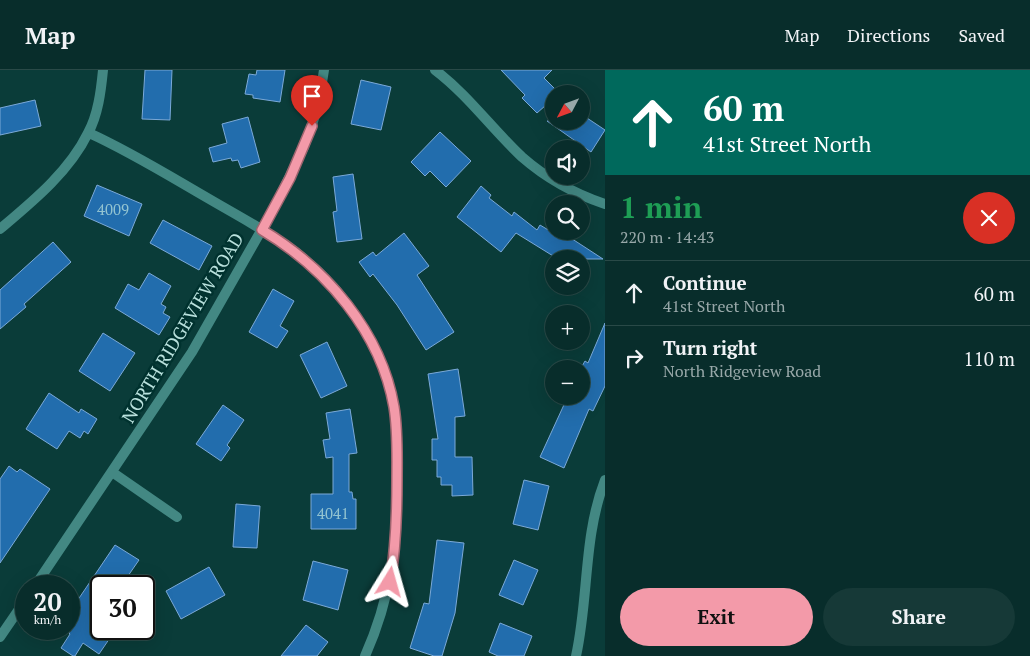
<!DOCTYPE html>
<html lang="en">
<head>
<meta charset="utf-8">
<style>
	body { margin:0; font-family:"PT Serif",serif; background:#163937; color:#f1f3f6; height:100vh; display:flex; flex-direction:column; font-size:19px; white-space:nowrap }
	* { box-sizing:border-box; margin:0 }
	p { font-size:16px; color:#98a8a9 }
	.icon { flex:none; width:28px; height:28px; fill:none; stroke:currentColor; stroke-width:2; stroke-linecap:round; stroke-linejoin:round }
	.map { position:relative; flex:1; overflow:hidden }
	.side { display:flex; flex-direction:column; background:#082d2b; width:425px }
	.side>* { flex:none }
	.hud { background:#00695c; color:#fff; overflow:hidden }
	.needle { width:32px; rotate:229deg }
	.buttons { position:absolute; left:545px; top:15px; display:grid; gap:10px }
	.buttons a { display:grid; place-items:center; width:45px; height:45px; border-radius:50%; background:#082d2b; box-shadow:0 5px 20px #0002,0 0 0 1px #294947; font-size:25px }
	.speed { position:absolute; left:15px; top:505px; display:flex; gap:10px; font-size:25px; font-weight:700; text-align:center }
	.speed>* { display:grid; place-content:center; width:65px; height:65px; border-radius:50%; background:#082d2b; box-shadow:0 5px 20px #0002,0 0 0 1px #294947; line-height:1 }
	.speed small { font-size:12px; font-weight:400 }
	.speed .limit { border:2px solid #111; border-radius:8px; background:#fff; color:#111 }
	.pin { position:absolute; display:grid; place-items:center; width:42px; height:42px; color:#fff; margin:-51px -21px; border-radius:50% 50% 50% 0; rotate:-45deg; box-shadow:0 0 5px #0007 }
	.pin .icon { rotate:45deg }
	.me { position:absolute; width:55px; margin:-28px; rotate:8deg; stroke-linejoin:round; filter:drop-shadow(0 0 4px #0008) }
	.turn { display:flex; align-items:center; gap:18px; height:105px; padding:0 15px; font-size:22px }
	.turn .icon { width:65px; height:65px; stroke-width:2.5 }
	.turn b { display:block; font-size:35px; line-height:42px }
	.round { display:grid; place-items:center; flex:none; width:52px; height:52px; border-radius:26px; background:#163937 }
	.head { display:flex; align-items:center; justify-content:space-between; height:85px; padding:0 15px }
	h1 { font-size:30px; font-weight:700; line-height:38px; color:#1e9e55 }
	.action { display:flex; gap:10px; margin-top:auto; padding:10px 15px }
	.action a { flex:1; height:58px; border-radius:30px; background:#f39aa9; color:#111; font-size:20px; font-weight:700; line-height:58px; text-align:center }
	.action a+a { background:#163937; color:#f1f3f6 }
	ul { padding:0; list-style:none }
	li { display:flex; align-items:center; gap:15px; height:65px; padding:0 15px; border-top:1px solid #294947 }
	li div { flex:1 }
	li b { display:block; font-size:19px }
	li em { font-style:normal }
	header { display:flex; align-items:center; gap:30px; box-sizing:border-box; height:70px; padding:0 25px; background:#082d2b; border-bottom:1px solid #294947 }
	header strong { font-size:24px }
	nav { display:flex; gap:28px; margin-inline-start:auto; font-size:18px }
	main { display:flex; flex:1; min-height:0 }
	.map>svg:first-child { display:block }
	.building { fill:#226dad; stroke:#7ba9d8 }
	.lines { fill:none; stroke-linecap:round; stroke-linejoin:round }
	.street { stroke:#438883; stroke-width:10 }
	.route-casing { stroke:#9e646e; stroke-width:12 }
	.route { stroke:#f39aa9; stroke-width:9 }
	.labels { text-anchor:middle; stroke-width:5; stroke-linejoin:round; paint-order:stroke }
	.number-label { font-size:15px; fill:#93c4d1 }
	.street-label { font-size:18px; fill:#b9e1dd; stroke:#00322f }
</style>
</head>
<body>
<header>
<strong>Map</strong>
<nav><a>Map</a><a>Directions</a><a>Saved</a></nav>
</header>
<main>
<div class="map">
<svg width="605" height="586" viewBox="0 0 605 586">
	<rect width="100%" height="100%" fill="#0a3c39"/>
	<path class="building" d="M145,0H172L170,50L142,49Z
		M257,0H285L280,32L253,28V25L245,24L249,4L256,5Z
		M501,0H552L544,8L559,23L554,24V28L537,43L522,28L525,25Z
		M361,10L391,17L381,60L351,54Z
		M35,30L41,56L0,65V38Z
		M581,44L605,60L591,82L547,51H581Z
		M248,47L260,92L241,98L238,90L232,91L231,88L213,92L209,78L227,73L222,54Z
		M440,62L471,91L446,117L430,101L425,106L411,92Z
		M353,104L362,169L337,172L333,142L337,141L333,107Z
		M97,115L142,134L129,166L84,146Z
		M481,116L491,125L489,128L512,146L514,142L537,160L540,155L550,161H560L603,189H558L516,163L501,182L457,147Z
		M163,150L212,176L199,200L150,173Z
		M404,163L429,196L417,205L454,262L426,280L397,235L373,204L370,207L359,192L373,182L376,186Z
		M53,172L71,192L24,234L26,237L0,259V220Z
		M149,203L171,216L161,234L166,237L163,243L170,247L159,265L115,238L128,214L139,220Z
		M273,219L294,231L280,256L288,261L277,278L249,262Z
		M605,253V316L593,341L589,339L564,398L540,387L568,326H581V298L585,291L588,293Z
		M103,263L135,283L110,321L79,301Z
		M327,272L347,316L321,328L300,285Z
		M458,299L465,346L455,347V387H472L473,425L452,426V415H441V407H437V390H432V369H438L428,304Z
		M49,323L79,343L81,339L97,349L88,364L84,361L80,368L69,361L57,379L26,359Z
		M223,335L244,350L227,375L230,378L221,391L196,374Z
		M350,339L357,383L349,384V422H352L353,429H356V459H311V424H333V387L326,388L323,370L330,369L326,343Z
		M9,396L17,402L20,399L50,419L0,493V409Z
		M524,410L549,416L538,460L513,454Z
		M236,434L260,436L257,478L233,477Z
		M437,470L464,473L455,543L442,586H434L410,578L424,533L429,534Z
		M115,475L139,490L121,516H101V559H109L114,562L99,584L83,573L75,586H73L61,578L70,564L69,563V543Z
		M514,490L538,500L523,535L499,525Z
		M313,491L348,500L338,540L303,530Z
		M209,497L225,525L181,549L166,521Z
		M500,553L532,566L524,586H498L489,582Z
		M306,555L328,572L317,586H281Z"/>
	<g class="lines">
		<path class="street" d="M435,0C468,25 492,59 522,87C546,108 575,124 605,134
			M89,63C131,82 171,107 211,130C240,147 271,163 298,184C345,220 384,278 394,337C398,362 397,388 397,413C397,476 391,528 365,586
			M0,159C32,132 69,102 88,63C98,45 101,21 103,0
			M112,402L177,447
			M35,516L192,282L274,138L304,77L318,37L324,0
			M0,567L26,529
			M576,586C589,527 583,467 605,410"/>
	</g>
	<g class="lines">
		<defs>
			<path id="route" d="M312,56L290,108L262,160C326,198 381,262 394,337C398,361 397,386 397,410C397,444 396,478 390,512"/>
		</defs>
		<use href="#route" class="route-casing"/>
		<use href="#route" class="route"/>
	</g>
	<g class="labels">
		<g class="number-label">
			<text x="113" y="145">4009</text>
			<text x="333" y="449">4041</text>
		</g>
		<g class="street-label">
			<text transform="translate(183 258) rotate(-59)" y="6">NORTH RIDGEVIEW ROAD</text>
		</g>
	</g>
</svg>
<div class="buttons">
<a><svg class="needle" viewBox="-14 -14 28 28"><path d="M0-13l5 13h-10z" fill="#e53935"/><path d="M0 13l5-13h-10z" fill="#98a8a9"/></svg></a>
<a><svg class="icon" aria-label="sound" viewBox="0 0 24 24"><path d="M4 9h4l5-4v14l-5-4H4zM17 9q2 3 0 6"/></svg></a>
<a><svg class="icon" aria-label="search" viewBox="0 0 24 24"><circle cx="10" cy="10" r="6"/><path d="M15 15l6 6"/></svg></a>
<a><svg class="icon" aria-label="layers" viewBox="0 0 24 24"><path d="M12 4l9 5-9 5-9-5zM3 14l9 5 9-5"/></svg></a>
<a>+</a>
<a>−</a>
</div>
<div class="speed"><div>20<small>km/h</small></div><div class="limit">30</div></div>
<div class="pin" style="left:312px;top:56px;background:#d93025"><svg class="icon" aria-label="arrive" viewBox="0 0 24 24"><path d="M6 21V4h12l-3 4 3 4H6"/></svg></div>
<svg class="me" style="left:390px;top:512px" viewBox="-20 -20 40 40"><path d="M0-17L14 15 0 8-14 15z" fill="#f39aa9" stroke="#fff" stroke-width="4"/></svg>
</div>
<section class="side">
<div class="hud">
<div class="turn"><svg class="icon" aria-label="ahead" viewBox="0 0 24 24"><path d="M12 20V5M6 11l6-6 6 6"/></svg><div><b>60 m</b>41st Street North</div></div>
</div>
<div class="head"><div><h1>1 min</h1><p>220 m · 14:43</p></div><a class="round" style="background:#d93025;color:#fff"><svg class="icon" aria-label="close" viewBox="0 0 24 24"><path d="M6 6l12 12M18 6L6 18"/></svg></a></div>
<ul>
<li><svg class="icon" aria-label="ahead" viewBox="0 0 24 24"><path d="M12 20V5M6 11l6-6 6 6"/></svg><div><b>Continue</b><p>41st Street North</p></div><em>60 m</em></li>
<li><svg class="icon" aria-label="right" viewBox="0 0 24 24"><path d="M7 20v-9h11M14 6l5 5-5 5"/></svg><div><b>Turn right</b><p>North Ridgeview Road</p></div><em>110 m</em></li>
</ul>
<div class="action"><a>Exit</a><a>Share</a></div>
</section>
</main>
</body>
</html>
